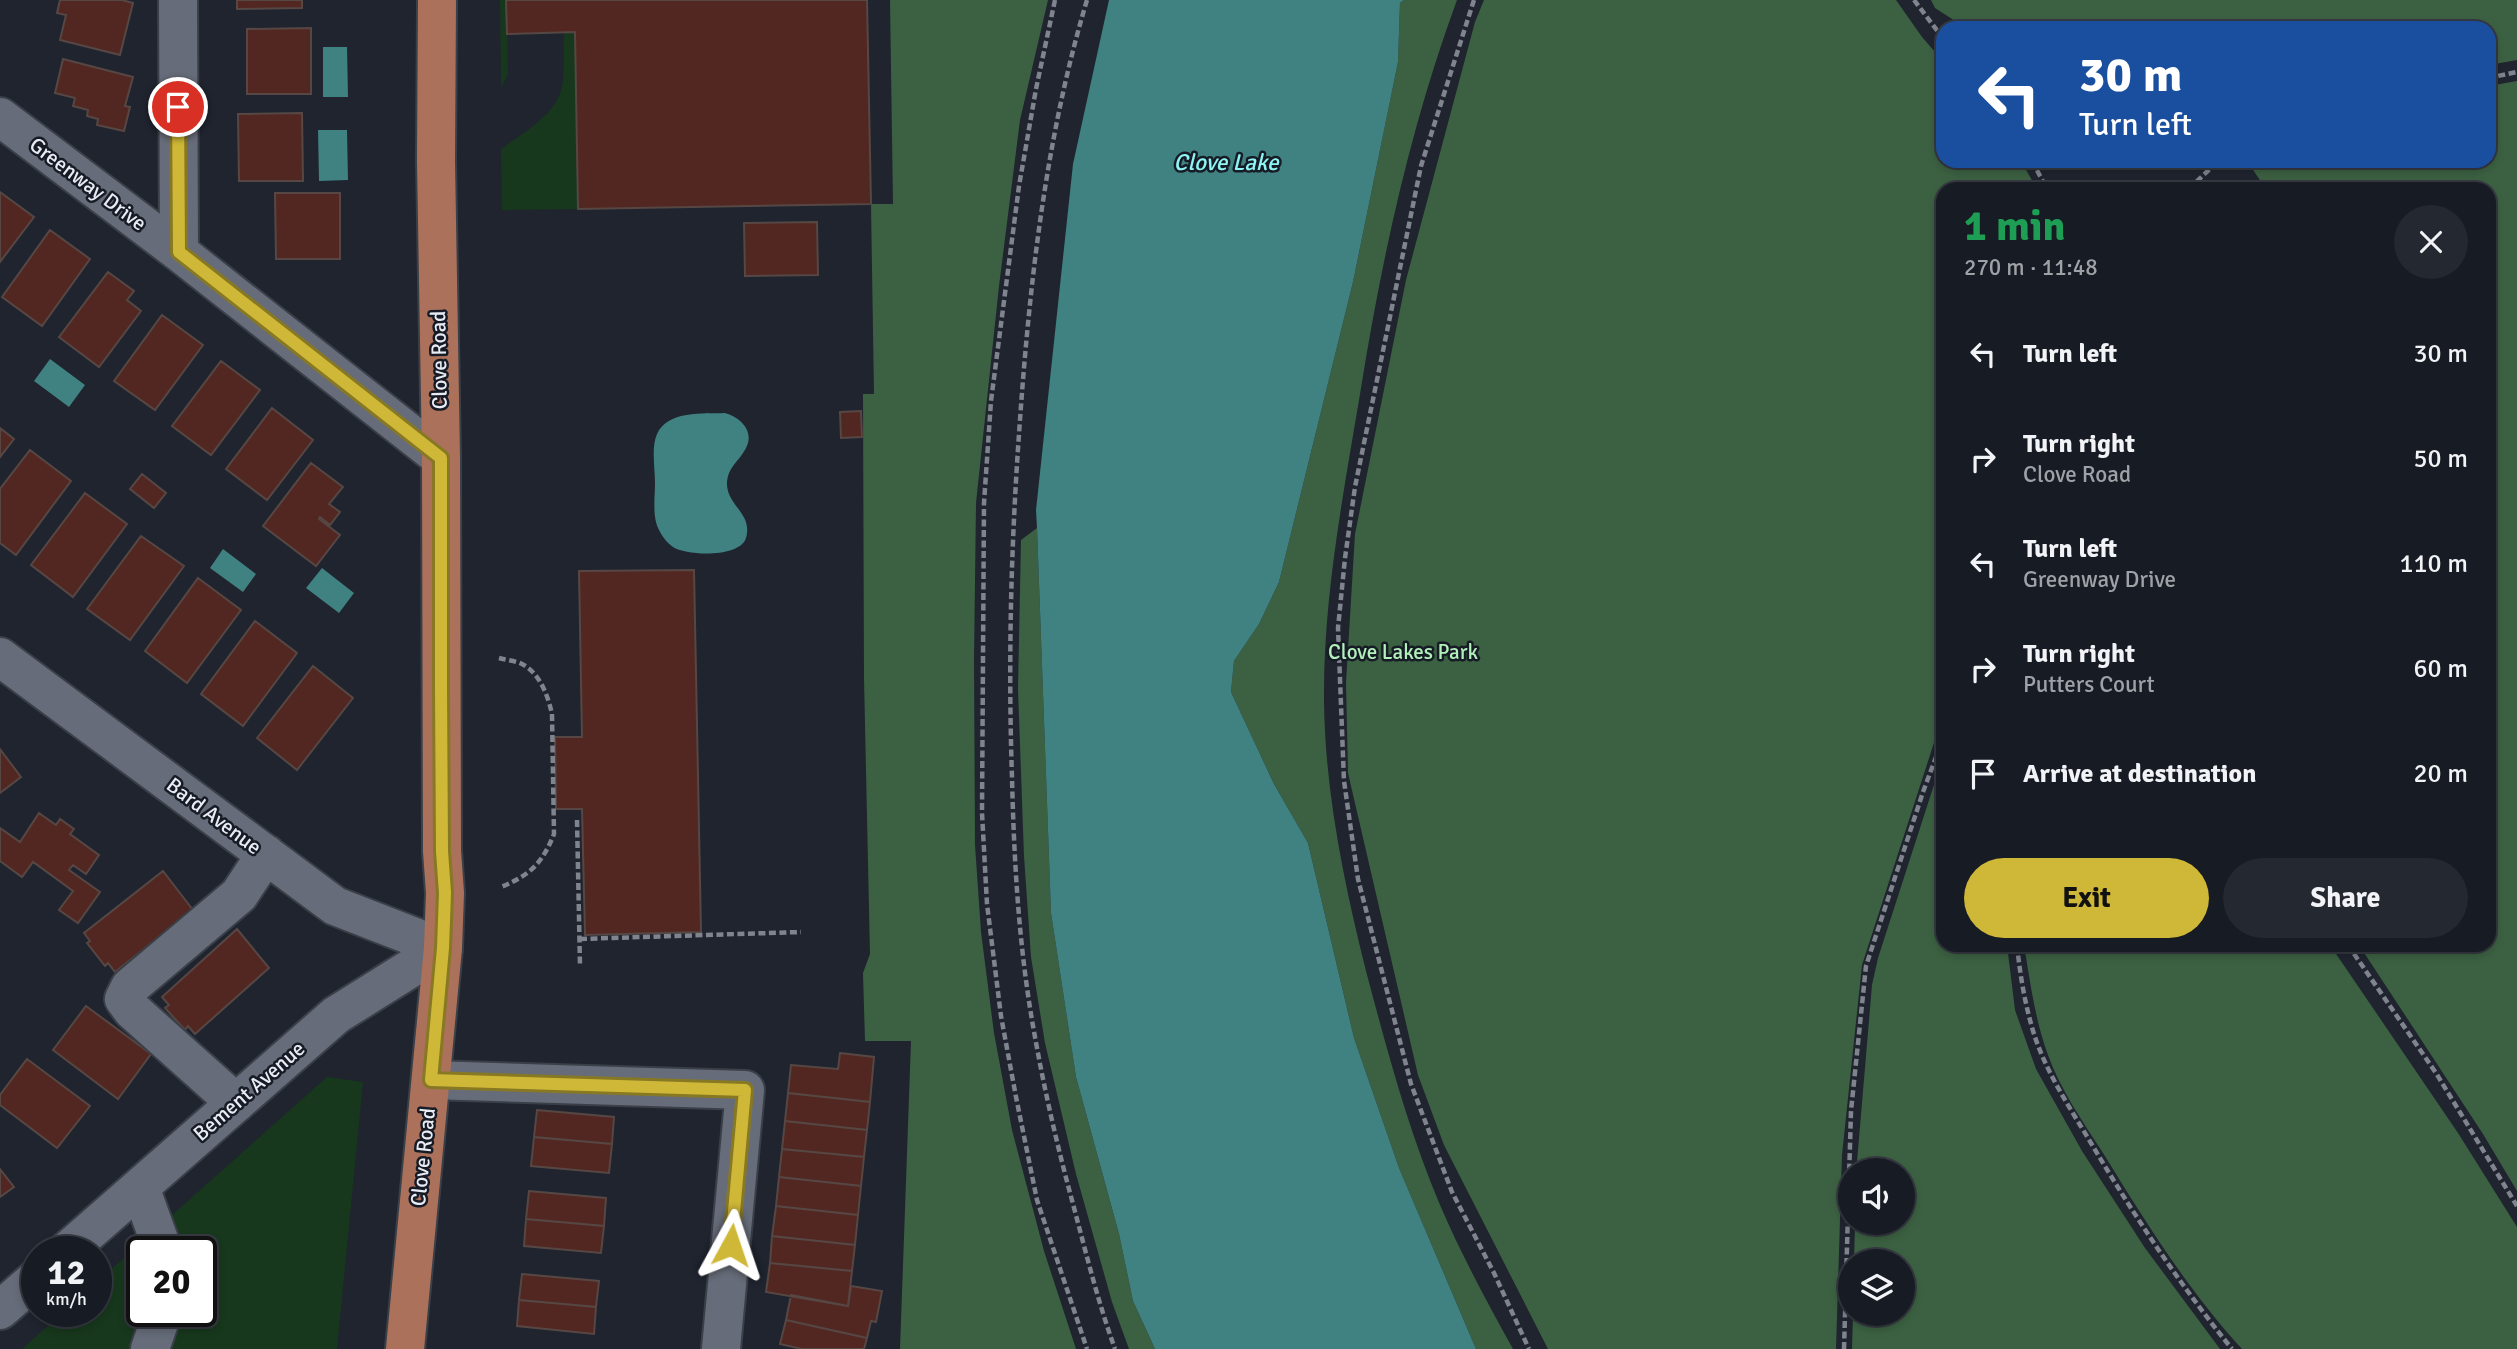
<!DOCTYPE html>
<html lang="en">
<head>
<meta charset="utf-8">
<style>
	body { margin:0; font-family:Signika,sans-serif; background:#242830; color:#f1f3f6; height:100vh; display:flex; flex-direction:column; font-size:26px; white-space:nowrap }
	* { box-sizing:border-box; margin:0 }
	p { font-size:23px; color:#9ea1a6 }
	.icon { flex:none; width:38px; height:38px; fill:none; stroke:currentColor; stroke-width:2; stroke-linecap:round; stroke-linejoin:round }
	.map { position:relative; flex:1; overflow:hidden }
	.details { position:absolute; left:1936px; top:182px; width:560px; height:770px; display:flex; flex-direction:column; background:#171b23; border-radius:21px; box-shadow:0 4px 10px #0003,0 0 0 2px #363941 }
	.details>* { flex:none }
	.hud { position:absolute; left:1936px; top:21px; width:560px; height:147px; border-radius:21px; box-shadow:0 4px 10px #0003,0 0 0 2px #363941; background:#1a4fa0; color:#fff; overflow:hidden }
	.fabs { position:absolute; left:1838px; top:1158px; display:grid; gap:14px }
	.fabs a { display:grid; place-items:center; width:77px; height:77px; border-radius:50%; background:#171b23; box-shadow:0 4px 10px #0003,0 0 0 2px #363941; font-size:35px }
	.speed { position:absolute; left:21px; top:1236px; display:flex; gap:14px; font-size:35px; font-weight:700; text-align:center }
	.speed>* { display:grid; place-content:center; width:91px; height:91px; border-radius:50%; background:#171b23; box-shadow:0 4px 10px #0003,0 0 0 2px #363941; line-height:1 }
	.speed small { font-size:18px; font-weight:400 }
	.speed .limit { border:4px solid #111; border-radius:10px; background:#fff; color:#111 }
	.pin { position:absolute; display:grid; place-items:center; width:60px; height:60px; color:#fff; margin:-30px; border:4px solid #fff; border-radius:50%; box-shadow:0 2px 7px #0007 }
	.me { position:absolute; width:77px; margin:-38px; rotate:5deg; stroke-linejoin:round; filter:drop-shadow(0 0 5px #0008) }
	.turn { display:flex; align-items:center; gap:24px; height:147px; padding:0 28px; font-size:32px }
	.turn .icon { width:91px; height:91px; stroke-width:2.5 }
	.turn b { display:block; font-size:49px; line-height:60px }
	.round { display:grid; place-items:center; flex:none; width:74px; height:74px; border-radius:37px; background:#242830 }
	.summary { display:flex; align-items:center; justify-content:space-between; height:119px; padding:0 28px }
	h1 { font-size:42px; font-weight:700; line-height:52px; color:#1e9e55 }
	.action { display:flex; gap:14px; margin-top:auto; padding:14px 28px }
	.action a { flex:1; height:80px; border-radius:42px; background:#cfb837; color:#111; font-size:28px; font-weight:700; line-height:80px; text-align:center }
	.action a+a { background:#242830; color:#f1f3f6 }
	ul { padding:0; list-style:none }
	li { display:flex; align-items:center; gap:21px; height:105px; padding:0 28px }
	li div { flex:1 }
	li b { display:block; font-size:26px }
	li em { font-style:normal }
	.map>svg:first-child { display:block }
	.green { fill:#17381d; fill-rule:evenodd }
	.forest { fill:#3c6142 }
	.water { fill:#408181 }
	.building { fill:#522721; stroke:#564744; stroke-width:2 }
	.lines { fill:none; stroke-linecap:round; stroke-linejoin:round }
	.minor-casing { stroke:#3a3f48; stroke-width:42 }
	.major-casing { stroke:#3a3f48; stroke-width:42 }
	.path { stroke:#80848e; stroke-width:4.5; stroke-dasharray:7 3.5; stroke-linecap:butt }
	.minor { stroke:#666c79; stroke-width:38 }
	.major { stroke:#ac715a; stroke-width:38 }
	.route-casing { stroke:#877824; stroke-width:18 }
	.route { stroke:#cfb837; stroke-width:12 }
	.labels { text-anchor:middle; stroke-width:5; stroke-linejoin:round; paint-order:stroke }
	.street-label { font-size:21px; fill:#e9ecf4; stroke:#161b25 }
	.park-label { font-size:21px; fill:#b3f1bb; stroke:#161b25 }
	.water-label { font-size:23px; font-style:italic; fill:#8ef5f5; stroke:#161b25 }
</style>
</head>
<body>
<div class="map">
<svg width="2517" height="1349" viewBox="0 0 2517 1349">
	<rect width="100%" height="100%" fill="#1f242f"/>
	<path class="green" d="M500,0H507L508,74L501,88Z
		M575,32L578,209L502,210L501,149C523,133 555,116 562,87C565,70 563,50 564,33Z
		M327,1077L363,1082L337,1349H22L65,1311H96V1283ZM142,1251H201V1311H142Z"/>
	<path class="forest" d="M890,0H1048L1020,120L999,286L976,503L974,659L975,845L981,932L994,1033L1012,1130L1044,1251L1076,1349H900L911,1041H865L863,973L870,954L864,678L863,394H874L871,204H893Z
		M1404,0H1457C1411,125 1382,257 1361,388C1344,491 1323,596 1324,701C1325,792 1344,883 1366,971C1387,1050 1408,1129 1440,1205C1461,1254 1487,1302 1513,1349H1476L1399,1168L1354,1038L1308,843L1274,784L1231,692L1234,661L1259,624L1279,582L1353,282L1398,62L1400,3Z
		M1484,0H1896L1922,37L1942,60V161H2021L2037,189H1942V718L1862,965L1842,1155L1836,1349H1548L1444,1145L1418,1075L1348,773L1346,683L1355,534L1406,280L1475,22Z
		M1931,0H2517V60L2489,65L2488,28H1966L1935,8Z
		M2517,81V1191L2483,1134L2359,945H2488V189H2266L2247,161H2488L2489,86Z
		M1037,528L1051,913L1076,1077L1119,1234L1133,1301L1155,1349H1129L1112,1302L1076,1174L1045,1043L1031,957L1024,856L1018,689L1021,540Z
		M1942,760V945H2007L2015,1010L2036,1069L2082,1151L2145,1248L2220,1349H1852L1853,1314H1902V1262H1854L1855,1223H1902V1171H1856L1857,1162L1872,985L1878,958Z
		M2024,945H2330L2458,1133L2517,1227V1349H2242C2187,1289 2145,1221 2103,1153C2083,1122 2060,1089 2048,1055C2035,1020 2030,981 2024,945Z"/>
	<path class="water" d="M1109,0H1404L1400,3L1398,62L1353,282L1279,582L1259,624L1234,661L1231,692L1274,784L1308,843L1354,1038L1399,1168L1476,1349H1155L1133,1301L1119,1234L1076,1077L1051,913L1037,528L1036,510L1073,164Z
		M323,47H347L348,97H323Z
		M318,130H347L348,180L319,181Z
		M50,359L85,385L69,407L34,381Z
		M725,413C740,417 755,431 746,448C739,462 727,467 727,485C728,506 753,514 746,538C740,558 687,556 673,547C667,543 662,536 659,530C652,517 655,498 655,483C655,469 651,447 657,434C668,410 703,414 725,413Z
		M223,549L256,574L243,592L210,568Z
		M322,568L354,593L339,613L306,588Z"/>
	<path class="building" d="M60,0H122L133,3L120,55L60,40L66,15L57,13Z
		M237,0H302V8L237,9Z
		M506,0H867L871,204L578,209L575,32L507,34Z
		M311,28V94H247V29Z
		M63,59L133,77L125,106L130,107L124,131L97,125L98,119L87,116L88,110L73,106L75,98L55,93Z
		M302,113L303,181H239L238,114Z
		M0,192L34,217L0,262Z
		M275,193H340V259H276Z
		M817,222L818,275L745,276L744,223Z
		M50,230L90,259L42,326L2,297Z
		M108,272L134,291L127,300L141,311L99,367L59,337Z
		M162,315L203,345L155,410L114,381Z
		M221,361L260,390L211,455L172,426Z
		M272,408L313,440L267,500L226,469Z
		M861,411L862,437L841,438L840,412Z
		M0,428L14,439L0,457Z
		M30,450L71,481L16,555L0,543V489Z
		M311,463L343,487L329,504L340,512L330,525L320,517L319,519L340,535L316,566L263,526Z
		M142,474L166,493L154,508L130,489Z
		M85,493L127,524L73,597L31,565Z
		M141,536L184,566L130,640L87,609Z
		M694,570L701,932L585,935L582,809H556L555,737H582L579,571Z
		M198,578L241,610L187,683L145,651Z
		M255,621L297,653L243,726L201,694Z
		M313,666L353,698L297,770L257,738Z
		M0,749L21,777L0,793Z
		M39,813L56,825L60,819L74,829L70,834L99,855L86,874L73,865L69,870L100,892L78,923L59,910L73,891L33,862L22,877L0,861V828L20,842Z
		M163,871L193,910L115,972L108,963L105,966L87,943L90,941L84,933Z
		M237,929L269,968L195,1034L188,1026L185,1030L165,1008L169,1005L162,997Z
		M86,1006L151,1054L118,1099L53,1050Z
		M840,1053L874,1057L870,1102L788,1093L791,1065L838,1069Z
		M27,1059L90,1106L57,1148L0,1105V1095Z
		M788,1093L870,1102L867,1130L785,1121Z
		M537,1110L614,1117L612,1144L534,1137Z
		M785,1121L867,1130L864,1157L782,1149Z
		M534,1137L612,1144L609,1173L531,1166Z
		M782,1149L864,1157L861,1186L779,1177Z
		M0,1169L14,1187L0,1197Z
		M779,1177L861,1186L858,1215L776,1206Z
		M529,1191L606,1198L604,1226L526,1219Z
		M776,1206L858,1215L855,1245L772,1236Z
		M526,1219L604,1226L601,1253L524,1246Z
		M772,1236L855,1245L852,1271L770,1263Z
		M770,1263L852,1271L848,1306L766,1292Z
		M522,1274L599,1281L596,1307L519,1300Z
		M851,1286L882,1291L876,1322L871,1321L867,1338L786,1320L791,1295L848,1306Z
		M519,1300L596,1307L594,1334L517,1326Z
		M786,1320L867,1338L864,1349H802L780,1344Z"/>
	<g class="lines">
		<defs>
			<path id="minor" d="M178,0L179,252
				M0,117L179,252L441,458
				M0,657L335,906L443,948
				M431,1080L745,1090L721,1349
				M236,1103L132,1010L124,999L130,987L239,895L266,854
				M140,1187L163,1251
				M67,1251L336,1015L443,948
				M0,1310L37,1278
				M150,1349L163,1311"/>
			<path id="major" d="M405,1349L443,948L445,893L442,851L441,458L436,161L437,0"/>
		</defs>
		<use href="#minor" class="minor-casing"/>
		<use href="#major" class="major-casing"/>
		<path class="path" d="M1055,0L1036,89L1019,186L991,401L984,503L982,813L987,904L1001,1016L1016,1097L1037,1200L1087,1349
			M1087,0C1045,140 1029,288 1019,434C1011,548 1008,662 1012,777C1014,863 1019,951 1035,1037C1045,1093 1058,1149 1073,1204C1086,1253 1098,1302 1115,1349
			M1474,0L1421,166L1355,487L1345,558L1338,628L1344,781L1358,879L1411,1084L1452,1192L1494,1273L1529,1349
			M1914,0L1942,37
			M2488,78L2517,72
			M2032,161L2047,189
			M2189,189L2218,161
			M499,658C506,660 516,661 522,664C540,673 548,696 552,714L554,834C542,864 530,875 501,887
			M577,820L580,966
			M580,939L801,932
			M2017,945C2020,975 2025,1005 2034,1034C2046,1072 2070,1108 2091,1143C2135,1217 2178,1282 2232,1349
			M2348,945L2436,1073L2517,1206
			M1844,1349L1851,1111L1866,966L1923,792L1942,741"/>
		<use href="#minor" class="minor"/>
		<use href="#major" class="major"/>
	</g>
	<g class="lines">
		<defs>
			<path id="route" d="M178,107L179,252L441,458V688L442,851L445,893L443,948L431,1080L745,1090L731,1245"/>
		</defs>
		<use href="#route" class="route-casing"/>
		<use href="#route" class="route"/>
	</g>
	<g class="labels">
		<g class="street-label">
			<text transform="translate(88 184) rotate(37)" y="7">Greenway Drive</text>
			<text transform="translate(439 360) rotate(-91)" y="7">Clove Road</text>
			<text transform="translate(214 816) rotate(37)" y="7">Bard Avenue</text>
			<text transform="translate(249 1091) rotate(-41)" y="7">Bement Avenue</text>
			<text transform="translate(423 1157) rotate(-84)" y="7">Clove Road</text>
		</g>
		<g class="park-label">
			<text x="1403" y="659">Clove Lakes Park</text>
		</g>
		<g class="water-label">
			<text x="1226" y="170">Clove Lake</text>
		</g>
	</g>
</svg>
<div class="fabs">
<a><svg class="icon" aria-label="sound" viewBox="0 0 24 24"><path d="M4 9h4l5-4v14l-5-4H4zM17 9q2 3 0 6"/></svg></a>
<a><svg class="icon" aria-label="layers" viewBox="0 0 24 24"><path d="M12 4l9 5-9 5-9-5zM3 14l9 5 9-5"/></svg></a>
</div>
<div class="speed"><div>12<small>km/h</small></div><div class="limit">20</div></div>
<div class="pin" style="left:178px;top:107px;background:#d93025"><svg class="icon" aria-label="arrive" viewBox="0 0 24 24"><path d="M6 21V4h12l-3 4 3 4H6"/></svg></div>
<svg class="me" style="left:731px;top:1245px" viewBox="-20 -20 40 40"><path d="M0-17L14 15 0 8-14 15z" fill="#cfb837" stroke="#fff" stroke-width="4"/></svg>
<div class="hud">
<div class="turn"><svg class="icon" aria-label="left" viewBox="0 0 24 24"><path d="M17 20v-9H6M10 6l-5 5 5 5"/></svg><div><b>30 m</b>Turn left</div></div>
</div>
<section class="details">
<div class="summary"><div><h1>1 min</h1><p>270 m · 11:48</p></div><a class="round"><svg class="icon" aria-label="close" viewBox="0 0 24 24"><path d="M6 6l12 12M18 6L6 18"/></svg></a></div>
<ul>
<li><svg class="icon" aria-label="left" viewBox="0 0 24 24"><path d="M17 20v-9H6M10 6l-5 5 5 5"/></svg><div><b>Turn left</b></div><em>30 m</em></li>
<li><svg class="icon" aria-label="right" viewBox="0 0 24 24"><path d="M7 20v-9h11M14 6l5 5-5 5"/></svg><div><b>Turn right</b><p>Clove Road</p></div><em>50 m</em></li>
<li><svg class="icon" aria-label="left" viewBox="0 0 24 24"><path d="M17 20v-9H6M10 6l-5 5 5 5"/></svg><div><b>Turn left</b><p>Greenway Drive</p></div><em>110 m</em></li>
<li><svg class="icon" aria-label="right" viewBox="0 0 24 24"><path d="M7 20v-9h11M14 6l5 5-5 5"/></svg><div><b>Turn right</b><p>Putters Court</p></div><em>60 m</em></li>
<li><svg class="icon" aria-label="arrive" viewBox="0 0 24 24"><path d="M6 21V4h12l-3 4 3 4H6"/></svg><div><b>Arrive at destination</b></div><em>20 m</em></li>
</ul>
<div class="action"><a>Exit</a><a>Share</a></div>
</section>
</div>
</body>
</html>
